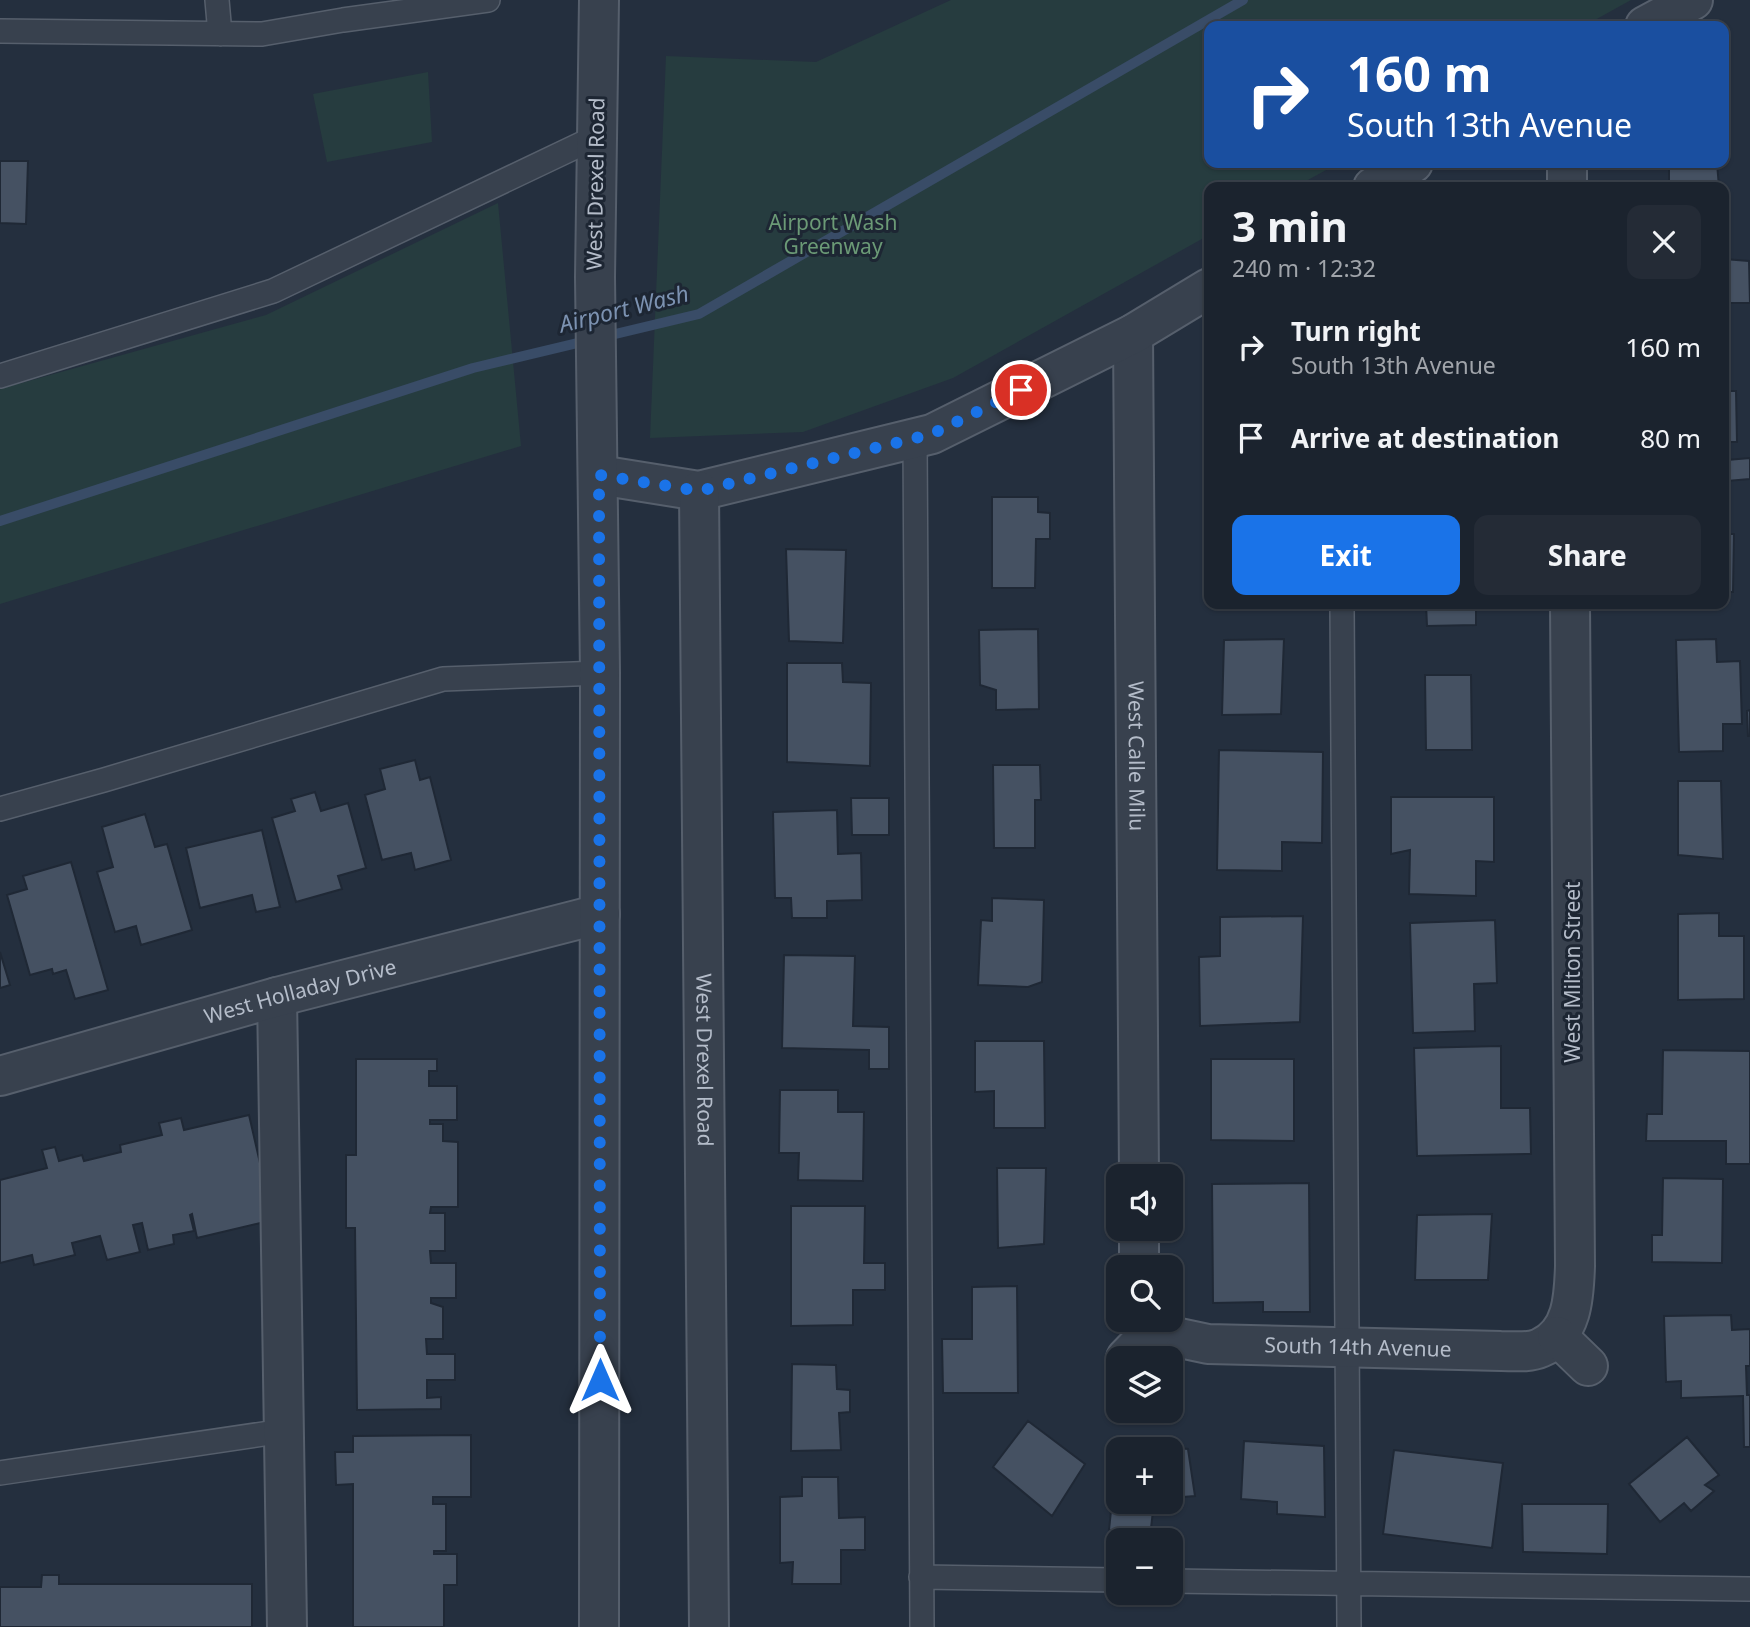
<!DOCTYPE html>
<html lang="en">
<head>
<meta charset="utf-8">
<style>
	body { margin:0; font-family:"Noto Sans",sans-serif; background:#242b36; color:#f1f3f6; height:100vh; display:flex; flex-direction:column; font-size:26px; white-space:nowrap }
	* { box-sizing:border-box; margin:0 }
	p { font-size:23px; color:#a0a4aa }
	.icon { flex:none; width:38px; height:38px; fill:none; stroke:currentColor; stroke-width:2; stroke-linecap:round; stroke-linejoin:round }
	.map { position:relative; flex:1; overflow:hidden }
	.details { position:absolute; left:1204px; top:182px; width:525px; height:427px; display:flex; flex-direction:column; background:#1b232e; border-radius:14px; box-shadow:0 2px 5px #0004,0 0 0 2px #39404a }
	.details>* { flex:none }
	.banner { position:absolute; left:1204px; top:21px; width:525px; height:147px; border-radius:14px; box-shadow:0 2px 5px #0004,0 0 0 2px #39404a; background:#1a4fa0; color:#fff; overflow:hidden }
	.controls { position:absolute; left:1106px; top:1164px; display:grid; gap:14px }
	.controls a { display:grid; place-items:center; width:77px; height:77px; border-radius:14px; background:#1b232e; box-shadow:0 2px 5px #0004,0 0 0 2px #39404a; font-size:35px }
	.pin { position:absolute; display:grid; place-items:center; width:60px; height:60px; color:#fff; margin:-30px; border:4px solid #fff; border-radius:50%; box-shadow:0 2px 7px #0007 }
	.me { position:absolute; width:77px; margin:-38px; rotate:0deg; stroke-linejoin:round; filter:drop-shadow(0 0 5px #0008) }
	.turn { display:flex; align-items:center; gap:24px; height:147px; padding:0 28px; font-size:32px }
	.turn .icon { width:91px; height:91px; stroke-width:2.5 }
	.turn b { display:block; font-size:49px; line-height:60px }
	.round { display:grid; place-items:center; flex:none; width:74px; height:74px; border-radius:14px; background:#242b36 }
	.overview { display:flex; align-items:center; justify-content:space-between; height:119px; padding:0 28px }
	h1 { font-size:42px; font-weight:700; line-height:52px }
	.primary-button { display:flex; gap:14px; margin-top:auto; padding:14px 28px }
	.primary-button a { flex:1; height:80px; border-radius:14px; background:#1a73e8; color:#fff; font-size:28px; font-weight:700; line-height:80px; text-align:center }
	.primary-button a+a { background:#242b36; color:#f1f3f6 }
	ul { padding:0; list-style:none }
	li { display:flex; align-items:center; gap:21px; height:91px; padding:0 28px }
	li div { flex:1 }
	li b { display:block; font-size:26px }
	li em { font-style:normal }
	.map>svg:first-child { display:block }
	.green { fill:#263c3f }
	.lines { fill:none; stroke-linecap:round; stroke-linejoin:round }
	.stream { stroke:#394c67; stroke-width:10 }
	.building { fill:#455162; stroke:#1f2835; stroke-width:2 }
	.service-casing { stroke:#565f6c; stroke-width:26 }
	.minor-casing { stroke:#565f6c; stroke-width:42 }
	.tertiary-casing { stroke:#565f6c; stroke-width:42 }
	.service { stroke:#38414e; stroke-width:23 }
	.minor { stroke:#38414e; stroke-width:38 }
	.tertiary { stroke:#38414e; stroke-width:38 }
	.route { stroke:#1a73e8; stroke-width:12; stroke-dasharray:0 21.6 }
	.labels { text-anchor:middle; stroke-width:6; stroke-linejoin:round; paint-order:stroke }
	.street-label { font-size:21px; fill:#b4bcc9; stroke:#1d2633 }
	.park-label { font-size:21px; fill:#6b9a76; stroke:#1d2633 }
	.water-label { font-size:23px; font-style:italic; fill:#7c92b1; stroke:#1d2633 }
</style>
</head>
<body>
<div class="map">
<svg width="1750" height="1627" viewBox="0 0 1750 1627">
	<rect width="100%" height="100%" fill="#242f3e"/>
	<path class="green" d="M951,0H1631L1584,26H1209V163H1339L1295,187H1209V235L953,378L803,432L650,438L666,56L816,62Z
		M428,72L432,142L327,162L313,94Z
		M498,203L521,446L0,604V389L266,315Z"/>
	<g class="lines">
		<path class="stream" d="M0,521L473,368L699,314L1243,0"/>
	</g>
	<path class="building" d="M0,161H28L26,224L0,223Z
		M1669,163H1717L1719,187H1669Z
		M1724,259L1749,261L1750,303H1724Z
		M1724,391H1736L1737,442H1724Z
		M1750,458V479L1727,481V460Z
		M992,497H1038V512L1050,513V539H1036L1035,588H992Z
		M1724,534H1734L1733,592H1724Z
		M786,549L846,550L843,643L789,641Z
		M1426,604H1476V625L1427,626Z
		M1038,629L1039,709L996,710V690L980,685L979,630Z
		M1284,639L1281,714L1222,715L1224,640Z
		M1716,639L1717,662L1740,661L1742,724H1723V751L1679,752L1676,640Z
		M787,663H842L843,682L871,683L870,766L787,762Z
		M1425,675H1471L1472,750H1426Z
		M1750,710V736H1748L1747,711Z
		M1219,750L1323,752L1322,843L1282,842V871L1217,870Z
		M415,760L420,780L430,777L451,860L415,870L411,853L382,860L365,795L385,789L380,769Z
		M993,765H1040L1041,800H1035V848H994Z
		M1678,781H1721L1723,859L1678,855Z
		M315,792L321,811L348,803L366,868L338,876L342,889L296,902L272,818L295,811L291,799Z
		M1391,797H1494V862L1476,861V896L1409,894L1410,850L1391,854Z
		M851,798H889V835H852Z
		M837,810L838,854L861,853L862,900L827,901V918H792L791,898H775L773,812Z
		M145,814L155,847L167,844L192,930L141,945L136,926L115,932L97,872L113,867L102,827Z
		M262,830L280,907L256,912L252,895L200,908L186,848Z
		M71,862L108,990L75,999L66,970L53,974L52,969L30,975L7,895L27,889L23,876Z
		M992,898L1044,900L1042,982L1028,987L978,985L981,920L992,921Z
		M1719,913V936H1744V999L1678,1000V914Z
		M1303,916L1300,1022L1200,1026L1199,957L1220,956V917Z
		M1495,920L1497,983L1474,984L1475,1031L1413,1033L1410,923Z
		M0,952L10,985L0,988Z
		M784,955L855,956L853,1026L889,1027V1069H869V1050L782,1048Z
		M975,1041H1044L1045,1128H994V1091L975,1092Z
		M1501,1046V1108H1530L1531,1154L1417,1156L1414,1048Z
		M1663,1050L1750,1051V1164H1726V1141H1646L1647,1114H1662Z
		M356,1059H437V1071H429V1086H457V1120H430V1124H443V1141L458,1142V1207H431L430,1213H445V1251H430L431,1263H456V1298H431V1303L443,1307V1339H426L427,1354H455V1380H427V1398L441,1397V1409L357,1410L355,1228H346V1155H356Z
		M1211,1059H1294V1141L1211,1140Z
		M780,1090H838V1112H864L863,1181L798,1180L799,1153H779Z
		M249,1115L273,1220L197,1238L192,1214L190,1215L194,1231L173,1235L174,1244L148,1250L142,1223L133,1225L140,1252L107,1260L100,1236L72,1243L75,1255L34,1265L32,1255L0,1263V1180L47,1168L42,1150L55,1147L59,1161L82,1155L84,1161L121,1152L120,1145L162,1135L159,1123L181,1118L184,1130Z
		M997,1168H1046L1044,1244L998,1248Z
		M1663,1178L1723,1179L1722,1263L1652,1262V1235H1662Z
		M1309,1183L1310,1312H1263V1302L1213,1303L1212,1184Z
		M791,1206H865L864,1263H885V1290H853V1325L791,1326Z
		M1492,1214L1488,1280H1415L1417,1215Z
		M1017,1286L1018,1393H943L942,1339H972V1287Z
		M1731,1315L1732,1330L1750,1329V1366H1746L1747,1395H1750V1447H1744L1743,1396L1681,1398V1381L1666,1382L1664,1316Z
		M792,1364L836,1365L837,1389L850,1390V1412L839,1413L841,1450L791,1451Z
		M1028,1421L1085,1464L1052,1516L993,1467Z
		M471,1435V1497H433V1504H446V1551H434V1554H457V1585H444V1627H353V1484L336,1485L335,1452H353V1436Z
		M1687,1437L1719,1475L1705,1485L1714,1491L1691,1511L1684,1503L1660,1522L1629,1484Z
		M1244,1441L1324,1446L1325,1517L1277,1514V1502L1241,1499Z
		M1118,1442L1188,1449L1195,1496L1171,1498V1449H1118V1502H1154L1150,1537L1109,1530Z
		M1394,1450L1503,1463L1492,1548L1383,1534Z
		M802,1477H838L839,1518L865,1517V1550H841V1584H792L793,1562L780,1563V1497L802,1496Z
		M1522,1504H1608L1607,1554L1523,1552Z
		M42,1575H59V1584H252V1627H0V1587H41Z"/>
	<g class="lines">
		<defs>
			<path id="service" d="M217,0L220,34
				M0,31L262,34L343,20L488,0
				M0,376L273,291L596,137
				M915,438L922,1627
				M1342,604L1349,1627
				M0,809L104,780L443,679L600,673
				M0,1473L283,1431
				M921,1577L1118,1580
				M1171,1581L1750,1589"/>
			<g id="minor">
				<path d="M1645,26L1693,0"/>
				<path d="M1567,163V187"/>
				<path d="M1373,187L1413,163"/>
				<path id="s1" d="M1133,334L1139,1176"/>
				<path d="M599,475L699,491L932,434L1133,334L1209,288"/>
				<path id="s2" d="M699,491L709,1627"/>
				<path d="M277,997L287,1627"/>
				<path id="s3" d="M0,1076L277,997L600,914"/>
				<path d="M1139,1228V1267"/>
				<path id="s4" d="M1155,1320L1175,1337L1208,1344L1501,1351C1513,1351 1529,1353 1540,1348C1573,1334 1574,1296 1575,1266L1570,604"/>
				<path d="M1557,1336L1588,1366"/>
				<path d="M1126,1358L1159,1324"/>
			</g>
			<path id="tertiary" d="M599,0L595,277L600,673L599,1627"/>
		</defs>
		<use href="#service" class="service-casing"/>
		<use href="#minor" class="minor-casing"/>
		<use href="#tertiary" class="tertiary-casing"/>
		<use href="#service" class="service"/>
		<use href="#minor" class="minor"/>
		<use href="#tertiary" class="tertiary"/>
	</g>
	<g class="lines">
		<path class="route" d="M600,1380L599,475L699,491L932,434L1021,390"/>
	</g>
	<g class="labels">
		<g class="street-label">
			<text transform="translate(596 184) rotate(-89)" y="7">West Drexel Road</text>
			<text dy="7" stroke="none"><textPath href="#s1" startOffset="422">West Calle Milu</textPath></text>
			<text transform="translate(1573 972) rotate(-90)" y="7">West Milton Street</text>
			<text dy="7" stroke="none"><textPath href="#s3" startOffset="312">West Holladay Drive</textPath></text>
			<text dy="7" stroke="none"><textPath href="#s2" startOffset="569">West Drexel Road</textPath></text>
			<text dy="7" stroke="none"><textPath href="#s4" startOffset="210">South 14th Avenue</textPath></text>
		</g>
		<g class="park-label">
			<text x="833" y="230">Airport Wash<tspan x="833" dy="24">Greenway</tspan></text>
		</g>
		<g class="water-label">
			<text transform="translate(624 309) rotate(-14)" y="8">Airport Wash</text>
		</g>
	</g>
</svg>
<div class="controls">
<a><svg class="icon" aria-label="sound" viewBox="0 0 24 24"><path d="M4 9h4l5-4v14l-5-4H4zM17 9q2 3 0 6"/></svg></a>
<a><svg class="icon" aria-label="search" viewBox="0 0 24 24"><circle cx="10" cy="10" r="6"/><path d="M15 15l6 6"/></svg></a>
<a><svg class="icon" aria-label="layers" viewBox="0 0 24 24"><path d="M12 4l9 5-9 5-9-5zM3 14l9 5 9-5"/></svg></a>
<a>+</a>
<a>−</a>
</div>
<div class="pin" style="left:1021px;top:390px;background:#d93025"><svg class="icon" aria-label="arrive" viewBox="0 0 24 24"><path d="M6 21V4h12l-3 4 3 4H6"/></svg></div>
<svg class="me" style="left:600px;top:1380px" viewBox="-20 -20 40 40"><path d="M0-17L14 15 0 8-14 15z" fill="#1a73e8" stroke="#fff" stroke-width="4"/></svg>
<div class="banner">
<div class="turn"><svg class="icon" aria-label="right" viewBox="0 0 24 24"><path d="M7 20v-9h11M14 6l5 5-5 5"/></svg><div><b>160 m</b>South 13th Avenue</div></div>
</div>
<section class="details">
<div class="overview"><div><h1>3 min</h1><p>240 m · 12:32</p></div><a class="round"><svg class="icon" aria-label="close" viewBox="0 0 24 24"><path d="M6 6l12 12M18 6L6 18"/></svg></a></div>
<ul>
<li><svg class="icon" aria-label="right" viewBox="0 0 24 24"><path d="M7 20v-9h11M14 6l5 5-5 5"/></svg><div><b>Turn right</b><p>South 13th Avenue</p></div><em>160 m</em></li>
<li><svg class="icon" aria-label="arrive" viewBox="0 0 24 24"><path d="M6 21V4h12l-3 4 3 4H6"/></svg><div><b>Arrive at destination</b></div><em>80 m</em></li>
</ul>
<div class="primary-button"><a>Exit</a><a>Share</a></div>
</section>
</div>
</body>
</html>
